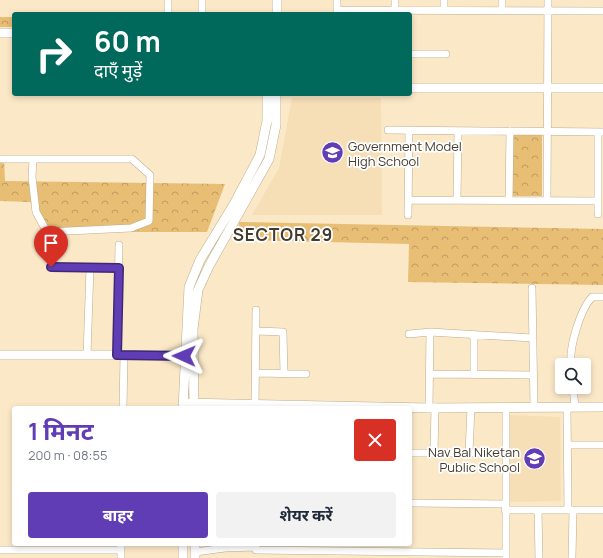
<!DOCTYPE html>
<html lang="hi">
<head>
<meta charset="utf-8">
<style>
	body { margin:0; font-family:Manrope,"Noto Sans Devanagari",sans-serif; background:#f2f2f3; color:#1f2937; height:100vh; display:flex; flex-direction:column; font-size:15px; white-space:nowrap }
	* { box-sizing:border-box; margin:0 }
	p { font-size:13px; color:#747a83 }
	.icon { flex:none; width:22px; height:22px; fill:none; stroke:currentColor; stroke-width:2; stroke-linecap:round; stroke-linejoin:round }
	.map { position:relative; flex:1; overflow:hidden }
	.sheet { position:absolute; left:12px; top:406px; width:400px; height:140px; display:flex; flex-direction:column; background:#fff; border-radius:4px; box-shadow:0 2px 6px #0003 }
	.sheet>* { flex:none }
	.top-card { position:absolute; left:12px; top:12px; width:400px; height:84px; border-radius:4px; box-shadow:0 2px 6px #0003; background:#00695c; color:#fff; overflow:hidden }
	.tools { position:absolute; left:555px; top:358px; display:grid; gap:8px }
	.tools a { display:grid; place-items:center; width:36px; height:36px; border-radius:4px; background:#fff; box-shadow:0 2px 6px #0003; font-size:20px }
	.pin { position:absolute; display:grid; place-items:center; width:34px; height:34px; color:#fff; margin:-41px -17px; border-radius:50% 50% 50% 0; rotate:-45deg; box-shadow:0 0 4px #0007 }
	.pin .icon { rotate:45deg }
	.me { position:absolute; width:44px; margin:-22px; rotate:271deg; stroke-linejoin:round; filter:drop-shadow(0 0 3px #0008) }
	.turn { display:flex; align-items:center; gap:14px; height:84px; padding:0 16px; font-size:18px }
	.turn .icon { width:52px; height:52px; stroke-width:2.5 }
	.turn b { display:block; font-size:28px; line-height:34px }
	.round { display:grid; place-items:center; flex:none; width:42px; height:42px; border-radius:4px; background:#f2f2f3 }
	.headline { display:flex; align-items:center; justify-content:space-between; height:68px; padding:0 16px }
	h1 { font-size:24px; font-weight:700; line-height:30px; color:#603db5 }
	.action { display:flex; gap:8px; margin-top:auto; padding:8px 16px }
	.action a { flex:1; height:46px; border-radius:4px; background:#603db5; color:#fff; font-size:16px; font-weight:700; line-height:46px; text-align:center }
	.action a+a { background:#f2f2f3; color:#1f2937 }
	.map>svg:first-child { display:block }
	.built { fill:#f6deb7 }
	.park { fill:url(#park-crowns) }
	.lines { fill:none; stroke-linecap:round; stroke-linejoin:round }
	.minor-casing { stroke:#beac8c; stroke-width:8 }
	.tertiary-casing { stroke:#beac8c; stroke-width:10 }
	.minor { stroke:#fff; stroke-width:7 }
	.tertiary { stroke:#fff; stroke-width:9 }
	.route-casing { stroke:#3e2876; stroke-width:10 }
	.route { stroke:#603db5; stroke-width:7 }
	.labels { text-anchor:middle; stroke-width:3.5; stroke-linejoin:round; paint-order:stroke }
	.poi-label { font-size:13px; fill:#433b2e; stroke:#fff; text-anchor:start }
	.district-label { font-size:17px; font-weight:bold; letter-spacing:1px; fill:#433b2e; stroke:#fff }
</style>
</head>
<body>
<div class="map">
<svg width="603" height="558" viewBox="0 0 603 558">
	<defs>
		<pattern id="park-crowns" width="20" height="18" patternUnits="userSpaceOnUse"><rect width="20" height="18" fill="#e8be74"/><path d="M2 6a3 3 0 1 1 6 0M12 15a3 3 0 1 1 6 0" fill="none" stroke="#be9c60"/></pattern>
	</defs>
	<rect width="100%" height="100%" fill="#fbe8c7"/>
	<path class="built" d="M292,98H381L382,215H252L279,168Z
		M509,415L560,417L561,501L509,502Z"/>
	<path class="park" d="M0,17H14V27H0Z
		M513,134H542V196H513Z
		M0,158H4L5,181L225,184L207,232H47L30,202L0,201Z
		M239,222L603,229V285L408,282L409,244L238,240Z"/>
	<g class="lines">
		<defs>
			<path id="minor" d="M202,0V14
				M337,0V14
				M395,0V10
				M337,10L603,11
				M444,10V0
				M502,10V0
				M168,14V0
				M410,54H446
				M388,130L603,132
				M0,159H132L150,175L149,221L131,228L47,232L36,212L32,177L33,159
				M408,200L598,201
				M457,200L458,131
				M547,200L548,0
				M509,201L510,131
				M598,214V132
				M408,215L409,131
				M51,267L119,268
				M532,288L534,407
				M257,331L283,332L284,374
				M409,334L430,332L532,338
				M474,335V374
				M87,355L90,268
				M117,355L119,245
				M571,365C569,347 580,310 592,297H603
				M256,373L306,374
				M429,374L533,375
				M573,387L575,407
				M123,408L124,355
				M255,408L256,310
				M429,408L430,332
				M567,408L568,510
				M567,445H603
				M410,453H505
				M434,453L435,407
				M469,453L471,407
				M410,503L506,504
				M505,510H603
				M538,510L539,558
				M225,544V548L256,547
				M0,550H121
				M256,550L506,553
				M195,552L225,548
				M121,558V544
				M506,558V407
				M572,558L573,510"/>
			<path id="tertiary" d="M277,14V0
				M0,33H14
				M410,88H603
				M0,355H191
				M183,403L429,408L603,407
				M183,408L189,287L200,260L234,204L260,155L267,121V94
				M194,408L193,329L198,290L209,266L269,159L276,125V94
				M183,544V558
				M195,544V558"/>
		</defs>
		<use href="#minor" class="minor-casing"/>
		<use href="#tertiary" class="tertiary-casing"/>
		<use href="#minor" class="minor"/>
		<use href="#tertiary" class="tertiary"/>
	</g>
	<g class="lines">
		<defs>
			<path id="route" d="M51,267L119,268L117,355L184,356"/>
		</defs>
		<use href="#route" class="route-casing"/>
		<use href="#route" class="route"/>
	</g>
	<defs>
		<symbol id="school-disc" viewBox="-11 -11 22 22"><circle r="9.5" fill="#603db5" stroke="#fff"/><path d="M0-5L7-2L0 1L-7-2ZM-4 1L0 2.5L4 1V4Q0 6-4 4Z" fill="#fff"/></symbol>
	</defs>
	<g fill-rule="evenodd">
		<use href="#school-disc" x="320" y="140" width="25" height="25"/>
		<use href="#school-disc" x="522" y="446" width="25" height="25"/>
	</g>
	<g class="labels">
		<g class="poi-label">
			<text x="348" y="151">Government Model<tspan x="348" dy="15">High School</tspan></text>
			<text x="520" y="457" text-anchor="end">Nav Bal Niketan<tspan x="520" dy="15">Public School</tspan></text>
		</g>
		<g class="district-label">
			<text x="283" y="241">SECTOR 29</text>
		</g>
	</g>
</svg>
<div class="tools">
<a><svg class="icon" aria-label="search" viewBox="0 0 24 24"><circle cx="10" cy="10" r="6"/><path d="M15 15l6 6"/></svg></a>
</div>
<div class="pin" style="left:51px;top:267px;background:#d93025"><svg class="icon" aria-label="arrive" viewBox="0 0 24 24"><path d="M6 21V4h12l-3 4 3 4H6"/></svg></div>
<svg class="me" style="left:184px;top:356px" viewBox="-20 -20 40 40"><path d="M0-17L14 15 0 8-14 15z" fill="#603db5" stroke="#fff" stroke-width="4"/></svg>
<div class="top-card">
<div class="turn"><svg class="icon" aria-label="right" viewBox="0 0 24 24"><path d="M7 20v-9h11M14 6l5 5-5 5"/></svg><div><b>60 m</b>दाएँ मुड़ें</div></div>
</div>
<section class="sheet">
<div class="headline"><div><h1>1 मिनट</h1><p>200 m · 08:55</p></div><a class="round" style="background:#d93025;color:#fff"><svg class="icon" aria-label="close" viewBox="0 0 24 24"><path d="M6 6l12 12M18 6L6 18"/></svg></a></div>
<div class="action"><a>बाहर</a><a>शेयर करें</a></div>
</section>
</div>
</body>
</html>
